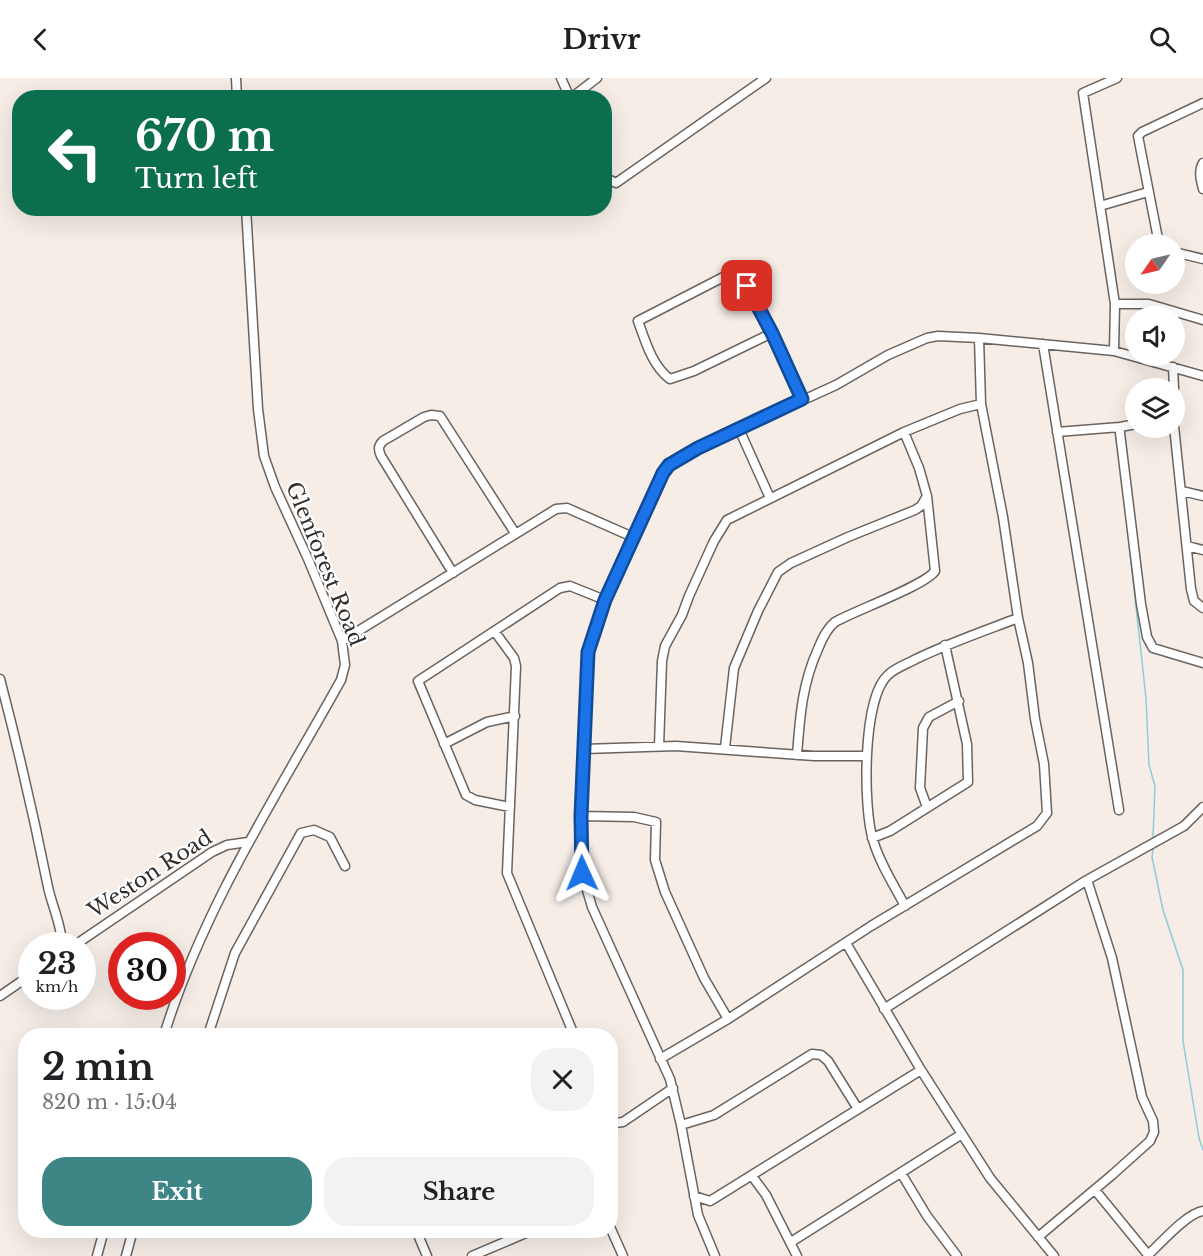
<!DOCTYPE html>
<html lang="en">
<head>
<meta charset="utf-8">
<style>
	body { margin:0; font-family:"Libre Baskerville",serif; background:#f2f2f2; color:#202124; height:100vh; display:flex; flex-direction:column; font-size:22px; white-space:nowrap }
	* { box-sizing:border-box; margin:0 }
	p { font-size:20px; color:#757577 }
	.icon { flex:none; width:33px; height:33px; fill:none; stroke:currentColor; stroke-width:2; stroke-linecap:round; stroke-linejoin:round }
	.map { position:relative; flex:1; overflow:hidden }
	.panel { position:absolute; left:18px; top:950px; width:600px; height:210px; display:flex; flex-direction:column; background:#fff; border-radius:24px; box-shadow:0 6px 24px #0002 }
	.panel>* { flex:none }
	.guide { position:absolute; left:12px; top:12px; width:600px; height:126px; border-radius:24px; box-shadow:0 6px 24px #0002; background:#0b6e4f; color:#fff; overflow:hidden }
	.needle { width:39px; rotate:236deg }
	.buttons { position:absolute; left:1125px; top:156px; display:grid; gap:12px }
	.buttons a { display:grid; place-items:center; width:60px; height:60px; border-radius:50%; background:#fff; box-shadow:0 6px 24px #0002; font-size:30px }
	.speed { position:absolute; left:18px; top:854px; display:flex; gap:12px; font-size:30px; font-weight:700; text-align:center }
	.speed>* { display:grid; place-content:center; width:78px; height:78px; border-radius:50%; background:#fff; box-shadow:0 6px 24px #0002; line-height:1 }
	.speed small { font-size:15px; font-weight:400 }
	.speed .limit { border:9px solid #d22; background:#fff; color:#111 }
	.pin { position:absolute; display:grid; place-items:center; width:51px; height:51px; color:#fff; margin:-26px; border-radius:12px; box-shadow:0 3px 9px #0006 }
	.me { position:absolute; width:66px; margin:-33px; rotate:359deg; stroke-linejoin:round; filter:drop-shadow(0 0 4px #0008) }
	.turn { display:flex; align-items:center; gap:21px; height:126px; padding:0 24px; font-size:27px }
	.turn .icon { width:78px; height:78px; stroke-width:2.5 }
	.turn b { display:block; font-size:42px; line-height:51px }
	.round { display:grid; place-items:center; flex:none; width:63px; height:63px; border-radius:24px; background:#f2f2f2 }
	.headline { display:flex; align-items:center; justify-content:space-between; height:102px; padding:0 24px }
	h1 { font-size:36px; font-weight:800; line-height:45px }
	.button { display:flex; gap:12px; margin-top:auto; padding:12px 24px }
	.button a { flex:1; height:69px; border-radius:24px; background:#3e8686; color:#fff; font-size:24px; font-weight:800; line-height:69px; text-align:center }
	.button a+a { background:#f2f2f2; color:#202124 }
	header { display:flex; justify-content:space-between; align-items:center; height:78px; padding:0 24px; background:#fff; font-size:27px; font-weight:800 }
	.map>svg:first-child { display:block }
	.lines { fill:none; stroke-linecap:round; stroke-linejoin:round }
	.stream { stroke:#8cccdb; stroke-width:1.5 }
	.minor-casing { stroke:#6b635e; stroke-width:11 }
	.minor { stroke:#fff; stroke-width:8 }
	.route-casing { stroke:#114b97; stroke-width:15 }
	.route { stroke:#1a73e8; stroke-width:10 }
	.labels { text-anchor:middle; stroke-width:4.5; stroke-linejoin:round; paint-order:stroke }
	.street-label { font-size:21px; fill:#322e2c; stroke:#fff }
</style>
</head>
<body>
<header><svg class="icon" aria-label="back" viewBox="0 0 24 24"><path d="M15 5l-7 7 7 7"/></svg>Drivr<svg class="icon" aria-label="search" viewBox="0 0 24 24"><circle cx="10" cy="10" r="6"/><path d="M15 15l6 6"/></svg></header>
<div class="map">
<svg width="1203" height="1178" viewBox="0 0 1203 1178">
	<rect width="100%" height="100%" fill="#f6ede7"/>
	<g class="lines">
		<path class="stream" d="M1126,438L1146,620L1149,687L1155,708L1153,760
			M1153,771L1152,779L1163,832L1183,892V963L1199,1060L1203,1072"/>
		<defs>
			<path id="minor" d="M236,0L237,20
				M561,0L570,20
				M571,20L597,0
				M1203,85C1198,93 1201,103 1203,111
				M604,96L606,100L616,105L766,0
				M1100,128L1148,114
				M1159,166L1138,58L1142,54L1203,25
				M1174,174L1203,181
				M1115,226H1149L1203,242
				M772,255L694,293L670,301C652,288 645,262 638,243L737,192L772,255L802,321
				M1043,266L1119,732
				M1114,273L1115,226L1083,15L1117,0
				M1173,289L1174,310
				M1136,346L1120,349V355L1141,526L1147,559L1153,570L1203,585
				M1174,348L1191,511L1194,523L1203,530
				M739,351L770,420
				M1057,354L1120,349
				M1182,413L1203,418
				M1187,468L1203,472
				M453,495L381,378C378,371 378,368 383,363L424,339L431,337L440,338L515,455
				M495,554L514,580L516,588L507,795L574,957
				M342,563L556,431L567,430L635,460
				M0,601C18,670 34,739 48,809C52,828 62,848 62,867
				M444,666L487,644L515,638
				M659,668L662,583L665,568L682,537L689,518L714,463L727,442L904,354L960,331L981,326
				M725,670L734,590L758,533L778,494L791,485L848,459L915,432L921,428L927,418
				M584,671L676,668L814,678H867
				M797,677C800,639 802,606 818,571C822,561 827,550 835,544C854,533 926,507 935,493L927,418L919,390L904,354
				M510,729L475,722L466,717L418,603L560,510L570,508L605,522
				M927,729L920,710L923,650L929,639L959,623
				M581,738L634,739L656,744L655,782L665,814L704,900L728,941
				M872,760L890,753L968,704L967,666L945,567
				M905,828C894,807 880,786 873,762C863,730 862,620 888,597C895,590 907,586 916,581C949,565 984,553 1018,540
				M846,865L921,992L990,1100L1054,1178
				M75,867L212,774L227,767L248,764
				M0,918L32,896
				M884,931L1087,802L1184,748L1203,729
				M164,957C204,828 276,719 341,602L345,587L342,563L308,481L275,409L264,378L258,331L246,130
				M208,957L235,875L301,755L314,752L330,759L345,788
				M660,981L728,941L871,848L1037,748L1047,735L1044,686L1035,641L1028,585L1018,540L1003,439L981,326L979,260
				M610,1041L615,1045L623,1044L673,1010
				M681,1047L714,1037L812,976L821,977L828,983L858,1031
				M901,1095L927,1138L957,1178
				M752,1098L766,1117L797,1178
				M1095,1112L1149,1178
				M694,1118L710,1123L715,1120L921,992
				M610,1149L623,1178
				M416,1152L427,1178
				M1038,1159L1112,1097L1150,1063L1154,1054L1153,1043L1142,1019L1112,880L1087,802
				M791,1164L962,1056
				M1148,1177C1162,1164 1186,1136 1203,1133
				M97,1178L104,1152
				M126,1178L133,1152
				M472,1178L533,1152
				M715,1178L698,1137L681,1047L670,1001L592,829L582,795L581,738L588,574L605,522L663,395L669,387L698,370L836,307L888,277L927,260L938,258L979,260L1114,273L1203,298"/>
		</defs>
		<use href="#minor" class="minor-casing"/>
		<use href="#minor" class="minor"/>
	</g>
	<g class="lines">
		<defs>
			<path id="route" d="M582,795L581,738L588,574L605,522L663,395L669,387L698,370L802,321L772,255L747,208"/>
		</defs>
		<use href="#route" class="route-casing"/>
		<use href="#route" class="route"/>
	</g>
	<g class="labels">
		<g class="street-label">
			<text transform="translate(325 486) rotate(68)" y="7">Glenforest Road</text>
			<text transform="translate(150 796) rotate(-33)" y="7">Weston Road</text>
		</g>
	</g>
</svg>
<div class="buttons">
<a><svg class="needle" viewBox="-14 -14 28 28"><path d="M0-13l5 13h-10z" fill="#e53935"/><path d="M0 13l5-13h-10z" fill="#757577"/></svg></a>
<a><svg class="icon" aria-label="sound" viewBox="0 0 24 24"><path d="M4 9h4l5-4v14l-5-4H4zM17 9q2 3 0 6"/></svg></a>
<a><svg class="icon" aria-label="layers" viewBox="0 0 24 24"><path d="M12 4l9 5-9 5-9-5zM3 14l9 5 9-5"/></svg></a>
</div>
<div class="speed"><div>23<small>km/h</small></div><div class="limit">30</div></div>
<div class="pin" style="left:747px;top:208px;background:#d93025"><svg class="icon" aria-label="arrive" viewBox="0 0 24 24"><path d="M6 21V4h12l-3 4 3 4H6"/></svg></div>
<svg class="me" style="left:582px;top:795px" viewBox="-20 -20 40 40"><path d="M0-17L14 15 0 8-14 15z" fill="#1a73e8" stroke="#fff" stroke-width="4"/></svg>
<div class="guide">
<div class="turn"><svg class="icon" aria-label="left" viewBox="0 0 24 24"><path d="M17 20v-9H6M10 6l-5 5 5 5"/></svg><div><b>670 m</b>Turn left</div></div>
</div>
<section class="panel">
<div class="headline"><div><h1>2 min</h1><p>820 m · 15:04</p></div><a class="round"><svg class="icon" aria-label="close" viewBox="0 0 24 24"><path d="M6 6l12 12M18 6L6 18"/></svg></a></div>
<div class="button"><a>Exit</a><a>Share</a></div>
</section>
</div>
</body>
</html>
